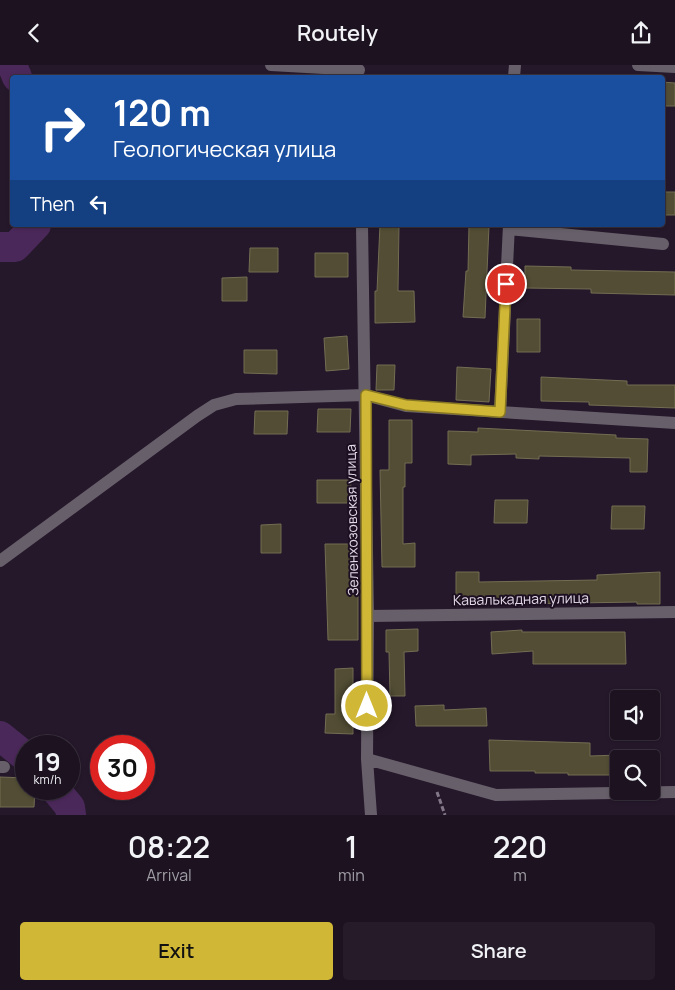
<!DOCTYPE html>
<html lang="en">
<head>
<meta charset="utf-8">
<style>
	body { margin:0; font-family:Manrope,sans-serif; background:#251b29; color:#f1f3f6; height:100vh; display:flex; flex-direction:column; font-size:19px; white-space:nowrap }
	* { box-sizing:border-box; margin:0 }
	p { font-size:16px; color:#a09ea5 }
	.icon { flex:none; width:28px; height:28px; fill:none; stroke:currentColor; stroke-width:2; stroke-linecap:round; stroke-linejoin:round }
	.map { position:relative; height:750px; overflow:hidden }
	.drawer { display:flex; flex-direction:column; background:#1c1220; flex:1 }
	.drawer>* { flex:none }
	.guide { position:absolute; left:10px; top:10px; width:655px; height:152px; border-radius:5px; box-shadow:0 1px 4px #0004,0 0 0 1px #3a323e; background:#1a4fa0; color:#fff; overflow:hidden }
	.buttons { position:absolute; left:610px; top:625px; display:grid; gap:10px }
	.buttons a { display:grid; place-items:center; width:50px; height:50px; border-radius:5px; background:#1c1220; box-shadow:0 1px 4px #0004,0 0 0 1px #3a323e; font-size:25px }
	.speed { position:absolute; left:15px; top:670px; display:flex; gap:10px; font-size:25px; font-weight:700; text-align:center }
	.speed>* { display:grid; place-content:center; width:65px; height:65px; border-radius:50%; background:#1c1220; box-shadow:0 1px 4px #0004,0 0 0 1px #3a323e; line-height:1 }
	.speed small { font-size:12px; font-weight:400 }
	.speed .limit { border:8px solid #d22; background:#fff; color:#111 }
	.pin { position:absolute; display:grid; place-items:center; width:42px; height:42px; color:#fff; margin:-21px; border:2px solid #fff; border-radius:50%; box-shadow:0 1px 5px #0007 }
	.me { position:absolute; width:55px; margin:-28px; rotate:0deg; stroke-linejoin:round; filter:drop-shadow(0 0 4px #0008) }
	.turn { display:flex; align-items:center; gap:18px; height:105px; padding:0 20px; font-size:22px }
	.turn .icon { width:65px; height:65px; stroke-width:2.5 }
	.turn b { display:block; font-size:35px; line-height:42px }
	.then { display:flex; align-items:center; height:48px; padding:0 20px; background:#0003; gap:10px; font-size:19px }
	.eta { display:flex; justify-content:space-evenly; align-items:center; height:85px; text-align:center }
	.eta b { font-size:30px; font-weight:600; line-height:35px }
	.cta { display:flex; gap:10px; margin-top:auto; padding:10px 20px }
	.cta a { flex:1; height:58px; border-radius:5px; background:#d0b736; color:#111; font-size:20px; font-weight:600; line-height:58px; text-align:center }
	.cta a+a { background:#251b29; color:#f1f3f6 }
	header { display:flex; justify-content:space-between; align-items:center; height:65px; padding:0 20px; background:#1c1220; font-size:22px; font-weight:600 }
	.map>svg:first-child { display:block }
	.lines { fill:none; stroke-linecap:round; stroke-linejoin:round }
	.river { stroke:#4b285a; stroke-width:30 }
	.building { fill:#524d34; stroke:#736d53 }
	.path { stroke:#837889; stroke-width:3; stroke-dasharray:5 2.5; stroke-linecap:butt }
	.minor { stroke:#67606a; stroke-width:12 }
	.route-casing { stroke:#877723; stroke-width:12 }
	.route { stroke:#d0b736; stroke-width:9 }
	.labels { text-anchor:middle; stroke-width:4; stroke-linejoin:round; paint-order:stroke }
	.street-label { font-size:14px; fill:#e3dae8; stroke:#1c0f21 }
</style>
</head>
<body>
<header><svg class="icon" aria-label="back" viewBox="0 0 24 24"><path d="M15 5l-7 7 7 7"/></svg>Routely<svg class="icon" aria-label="share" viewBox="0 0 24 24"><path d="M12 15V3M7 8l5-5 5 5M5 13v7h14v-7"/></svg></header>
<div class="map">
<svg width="675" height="750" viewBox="0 0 675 750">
	<rect width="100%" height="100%" fill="#25182b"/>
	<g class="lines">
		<path class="river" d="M12,0L17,12
			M0,182H15L36,160
			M0,671L26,692
			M55,724L70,742L71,750"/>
	</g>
	<path class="building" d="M662,17L675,18V41H662Z
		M662,127H675V150H662Z
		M380,160H399L398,226H414L415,257L375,258V226H377Z
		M469,160L489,161L485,253L463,252L466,206H468Z
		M250,183H278V207H249Z
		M315,188H348V212H315Z
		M525,201L571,202V205L675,207V230L591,228V224L525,223Z
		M247,212V236H222V213Z
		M517,254H540V287H517Z
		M347,271L349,304L326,306L324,273Z
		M244,285H277V309L244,308Z
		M377,300H395L394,325H376Z
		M457,302L491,304L489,337L456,335Z
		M541,312L627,316V320H675V343L589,340V337L541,336Z
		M318,344H351L350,367H317Z
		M255,346H288L287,369H254Z
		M389,355H412V398H405V422H403V479L415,478V502H382L380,405H389Z
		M478,363L616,370V373L648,374L647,407H630V393L539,391V394L516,393V389L471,390V400L448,399V366L478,367Z
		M317,415H351L350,438H317Z
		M495,435H528L527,458H494Z
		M612,441H645L644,464H611Z
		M281,459V488H261V460Z
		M325,479H353V516H358V575H328Z
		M456,507H479V517L597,515V510L660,507V539H637V537L456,540Z
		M418,564V586L404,587L405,631H390L389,587H386V565Z
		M522,565V567H625L626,599H533V586L492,589L491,567Z
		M353,603V669L325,668L326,649H335V604Z
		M444,640V645L486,643L487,661H416L415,641Z
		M489,675L590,678V691L619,690V710H568V708H535V706H490Z
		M0,712L26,713V724H35L34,742H0Z"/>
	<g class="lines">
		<path class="path" d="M437,727L445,750"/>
		<path class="minor" d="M271,0L359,5
			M638,0L675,2
			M514,12L515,0
			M362,160L368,551L367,694L371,750
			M509,164L663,179
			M500,347L509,160
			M0,496L197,351L214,340L236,334L365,330L406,341L675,358
			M368,551L675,547
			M367,694L496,730L675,727
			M0,702H4"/>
	</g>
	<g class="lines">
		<defs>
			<path id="route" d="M367,641L366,330L406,340L500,347L506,219"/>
		</defs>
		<use href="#route" class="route-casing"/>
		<use href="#route" class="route"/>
	</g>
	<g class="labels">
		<g class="street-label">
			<text transform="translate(352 455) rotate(-91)" y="5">Зеленхозовская улица</text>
			<text transform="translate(521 534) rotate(-1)" y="5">Кавалькадная улица</text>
		</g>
	</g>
</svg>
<div class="buttons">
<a><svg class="icon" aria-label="sound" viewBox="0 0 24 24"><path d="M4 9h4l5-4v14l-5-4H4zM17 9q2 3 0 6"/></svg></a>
<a><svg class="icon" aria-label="search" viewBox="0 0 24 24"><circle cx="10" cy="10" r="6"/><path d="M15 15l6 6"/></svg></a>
</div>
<div class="speed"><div>19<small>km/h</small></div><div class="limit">30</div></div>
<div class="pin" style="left:506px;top:219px;background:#d93025"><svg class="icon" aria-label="arrive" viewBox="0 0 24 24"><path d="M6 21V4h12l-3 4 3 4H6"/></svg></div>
<svg class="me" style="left:367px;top:641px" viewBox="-20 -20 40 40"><circle r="17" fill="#d0b736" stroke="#fff" stroke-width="3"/><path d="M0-11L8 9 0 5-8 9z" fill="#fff"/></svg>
<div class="guide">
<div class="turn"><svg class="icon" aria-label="right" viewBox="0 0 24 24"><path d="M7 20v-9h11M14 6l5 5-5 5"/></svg><div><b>120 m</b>Геологическая улица</div></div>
<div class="then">Then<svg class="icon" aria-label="left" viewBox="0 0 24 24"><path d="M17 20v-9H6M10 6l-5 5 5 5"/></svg></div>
</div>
</div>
<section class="drawer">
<div class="eta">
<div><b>08:22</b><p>Arrival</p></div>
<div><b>1</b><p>min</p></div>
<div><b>220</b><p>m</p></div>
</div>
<div class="cta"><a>Exit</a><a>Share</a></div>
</section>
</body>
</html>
